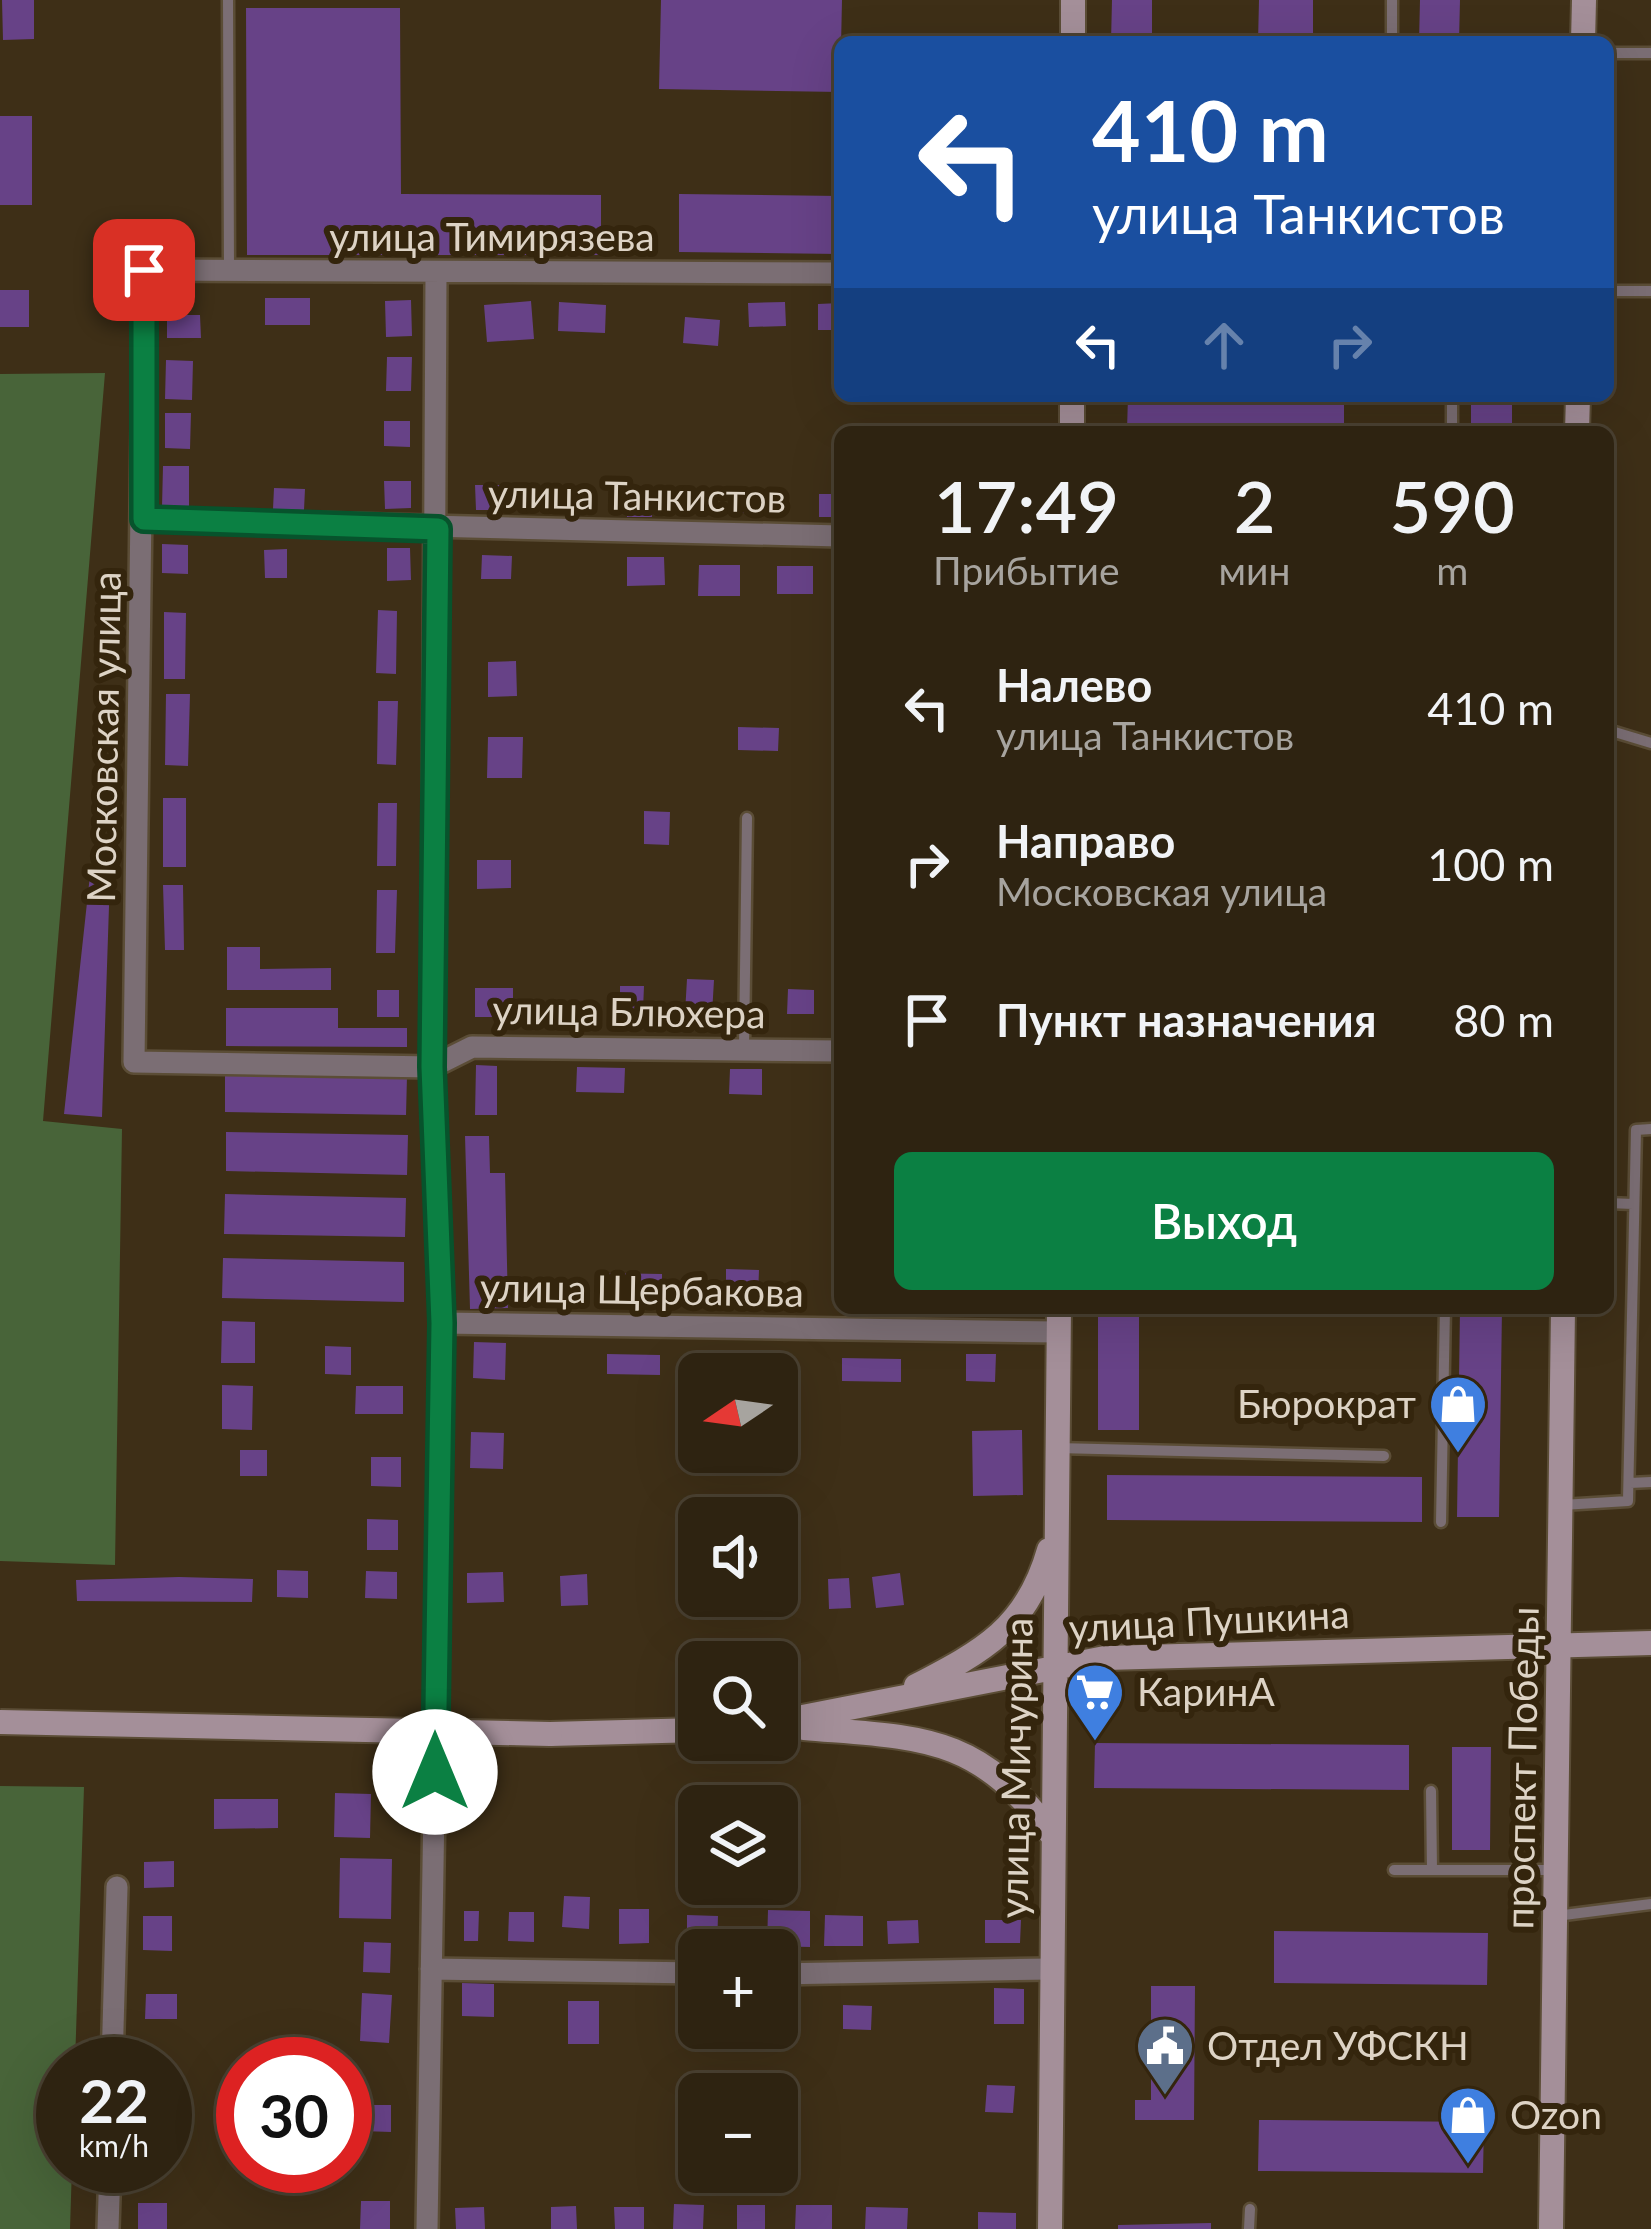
<!DOCTYPE html>
<html lang="ru">
<head>
<meta charset="utf-8">
<style>
	body { margin:0; font-family:Lato,sans-serif; background:#362b1a; color:#f1f3f6; height:100vh; display:flex; flex-direction:column; font-size:45px; white-space:nowrap }
	* { box-sizing:border-box; margin:0 }
	p { font-size:39px; color:#a7a49f }
	.icon { flex:none; width:66px; height:66px; fill:none; stroke:currentColor; stroke-width:2; stroke-linecap:round; stroke-linejoin:round }
	.map { position:relative; flex:1; overflow:hidden }
	.sheet { position:absolute; left:834px; top:426px; width:780px; height:888px; display:flex; flex-direction:column; background:#2e2311; border-radius:18px; box-shadow:0 12px 48px #0002,0 0 0 3px #494031 }
	.sheet>* { flex:none }
	.hud { position:absolute; left:834px; top:36px; width:780px; height:366px; border-radius:18px; box-shadow:0 12px 48px #0002,0 0 0 3px #494031; background:#1a4fa0; color:#fff; overflow:hidden }
	.needle { width:78px; rotate:257deg }
	.fabs { position:absolute; left:678px; top:1353px; display:grid; gap:24px }
	.fabs a { display:grid; place-items:center; width:120px; height:120px; border-radius:18px; background:#2e2311; box-shadow:0 12px 48px #0002,0 0 0 3px #494031; font-size:60px }
	.speed { position:absolute; left:36px; top:2037px; display:flex; gap:24px; font-size:60px; font-weight:700; text-align:center }
	.speed>* { display:grid; place-content:center; width:156px; height:156px; border-radius:50%; background:#2e2311; box-shadow:0 12px 48px #0002,0 0 0 3px #494031; line-height:1 }
	.speed small { font-size:30px; font-weight:400 }
	.speed .limit { border:18px solid #d22; background:#fff; color:#111 }
	.pin { position:absolute; display:grid; place-items:center; width:102px; height:102px; color:#fff; margin:-51px; border-radius:24px; box-shadow:0 6px 18px #0006 }
	.me { position:absolute; width:132px; margin:-66px; rotate:0deg; stroke-linejoin:round; filter:drop-shadow(0 0 9px #0008) }
	.turn { display:flex; align-items:center; gap:42px; height:252px; padding:0 60px; font-size:54px }
	.turn .icon { width:156px; height:156px; stroke-width:2.5 }
	.turn b { display:block; font-size:84px; line-height:102px }
	.lanes { display:flex; align-items:center; height:114px; padding:0 60px; background:#0003; justify-content:center; gap:60px; direction:ltr }
	.lanes .off { opacity:.35 }
	.eta { display:flex; justify-content:space-evenly; align-items:center; height:204px; text-align:center }
	.eta b { font-size:72px; font-weight:600; line-height:84px }
	.action { display:flex; gap:24px; margin-top:auto; padding:24px 60px }
	.action a { flex:1; height:138px; border-radius:18px; background:#0b8043; color:#fff; font-size:48px; font-weight:600; line-height:138px; text-align:center }
	ul { padding:0; list-style:none }
	li { display:flex; align-items:center; gap:36px; height:156px; padding:0 60px }
	li div { flex:1 }
	li b { display:block; font-size:45px }
	li em { font-style:normal }
	.map>svg:first-child { display:block }
	.green { fill:#486439 }
	.building { fill:#674287 }
	.lines { fill:none; stroke-linecap:round; stroke-linejoin:round }
	.lane-casing { stroke:#5b4d36; stroke-width:15 }
	.street-casing { stroke:#5b4d36; stroke-width:26 }
	.secondary-casing { stroke:#5b4d36; stroke-width:28 }
	.lane { stroke:#7b6e74; stroke-width:10 }
	.street { stroke:#7b6e74; stroke-width:21 }
	.secondary { stroke:#a48f99; stroke-width:24 }
	.secondary-bridge-casing { stroke:#5b4d36; stroke-width:28; stroke-linecap:butt }
	.secondary-bridge { stroke:#a48f99; stroke-width:24 }
	.route-casing { stroke:#07532c; stroke-width:30 }
	.route { stroke:#0b8043; stroke-width:21 }
	.labels { text-anchor:middle; stroke-width:12; stroke-linejoin:round; paint-order:stroke }
	.street-label { font-size:39px; fill:#ddd3c5; stroke:#34250d }
	.poi-label { font-size:39px; fill:#ddd3c5; stroke:#34250d; text-anchor:start }
</style>
</head>
<body>
<div class="map">
<svg width="1651" height="2229" viewBox="0 0 1651 2229">
	<rect width="100%" height="100%" fill="#3e2f17"/>
	<path class="green" d="M105,373L43,1121L122,1129L115,1565L0,1561V374Z
		M0,1786L84,1787L75,2064H63V2166H72L70,2229H0Z"/>
	<path class="building" d="M2,0H34V39L3,40Z
		M661,0H842L840,92L659,89Z
		M1112,0H1152V42H1111Z
		M1259,0H1313V42H1258Z
		M1420,0H1460L1459,42H1419Z
		M246,8H400L401,194L601,195V255H247Z
		M0,116H32V205H0Z
		M679,194L840,196V254L679,252Z
		M0,290H29V327H0Z
		M265,298H310V325H265Z
		M411,300L412,336L386,337L385,301Z
		M531,301L534,339L487,342L484,305Z
		M559,302L606,305L605,333L558,331Z
		M785,302L786,326L749,327L748,303Z
		M840,303V330H818V304Z
		M167,315H200L201,338H167Z
		M685,317L720,320L718,346L683,343Z
		M387,357H412L411,391H386Z
		M166,360L193,361L192,400L165,399Z
		M1128,396H1344V431L1127,430Z
		M1471,396H1512V432H1471Z
		M165,413H191L190,449L165,448Z
		M384,421H410V447L384,446Z
		M163,466H189V508L162,507Z
		M384,481H411V508L385,509Z
		M475,485H511L512,510H476Z
		M274,488L305,489L304,510L273,509Z
		M593,492L594,511L568,512L567,493Z
		M743,493H775L774,514L742,513Z
		M819,494H840V517H819Z
		M651,497L652,517H627L626,498Z
		M162,544L188,545V574L162,573Z
		M387,548H410L411,580L387,581Z
		M287,549V578H265L264,550Z
		M482,555L512,556L511,579H481Z
		M627,557H664L665,585L627,586Z
		M699,565H740V596H698Z
		M777,566H813V594H777Z
		M378,610L397,611L396,674L376,673Z
		M164,612L186,613L185,679H164Z
		M516,661L517,696L488,697V662Z
		M166,694H190L188,766L165,765Z
		M378,701H398L396,765L377,764Z
		M738,727L779,728L778,751L738,750Z
		M488,737H523L522,778H487Z
		M163,798H186V867H163Z
		M378,803H397L396,866H377Z
		M644,811L670,812L669,845L644,844Z
		M477,860H511V888L477,889Z
		M90,875L110,876L102,1117L64,1114Z
		M163,885H183L184,950H165Z
		M377,890H397L395,953H376Z
		M227,947H260V969L331,968V990H227Z
		M687,979L714,980L712,1014L685,1013Z
		M620,986H644L643,1010H620Z
		M475,988H513V1017H475Z
		M788,989L814,990V1014H787Z
		M377,990H399V1017H377Z
		M226,1008H338V1028H407V1047L226,1046Z
		M476,1065L497,1066V1115H475Z
		M577,1067L625,1068L624,1093L576,1092Z
		M730,1069H762V1095L729,1094Z
		M225,1072L407,1076L406,1115L225,1112Z
		M226,1132L408,1135L407,1175L226,1171Z
		M465,1136H489L490,1173H505L508,1308L470,1309Z
		M225,1194L406,1198L405,1237L224,1234Z
		M223,1258L404,1262V1302L222,1298Z
		M726,1269L759,1270L758,1296H726Z
		M601,1273L662,1274V1298L601,1296Z
		M1098,1308H1139V1430H1098Z
		M1460,1308H1502L1499,1517H1457Z
		M222,1321L255,1322V1363H221Z
		M474,1342L506,1343L505,1380L473,1378Z
		M325,1346L351,1347V1375L325,1374Z
		M734,1353H760V1374H734Z
		M607,1354L660,1355V1375L607,1374Z
		M966,1354H996L995,1382L966,1381Z
		M842,1358L901,1359V1382L842,1381Z
		M222,1385L253,1386L252,1430L222,1429Z
		M356,1386H403V1414H355Z
		M1022,1430L1023,1495L973,1496L972,1431Z
		M471,1432L504,1433L503,1469L470,1468Z
		M240,1450H267V1476H240Z
		M371,1457H401V1487L371,1486Z
		M1107,1475L1422,1477V1522L1107,1520Z
		M367,1519L398,1520V1550H367Z
		M277,1570L308,1571V1598L277,1597Z
		M366,1571L397,1572V1599L365,1598Z
		M503,1572L504,1602L467,1603V1573Z
		M900,1573L904,1605L876,1608L872,1577Z
		M587,1574L588,1605L561,1606L560,1576Z
		M179,1577L253,1579L252,1602L77,1601L76,1580Z
		M849,1578L851,1608L829,1609L828,1579Z
		M716,1596H753V1606L716,1605Z
		M1095,1743L1409,1745V1790L1094,1788Z
		M1452,1747H1491L1490,1850H1452Z
		M335,1793L371,1794L370,1838L334,1837Z
		M214,1799H278V1828L214,1829Z
		M340,1858L392,1859L391,1919L339,1918Z
		M174,1861V1887L144,1888V1862Z
		M564,1896L590,1897L589,1929L562,1927Z
		M619,1909H649V1943L619,1944Z
		M768,1910L810,1911V1947L767,1946Z
		M464,1911H479L478,1941H464Z
		M509,1912H534V1942L508,1941Z
		M687,1915L718,1916L717,1947H687Z
		M825,1915L863,1916V1946H824Z
		M143,1916H172V1951L143,1950Z
		M918,1920L919,1943L888,1944L887,1921Z
		M985,1920H1021L1020,1943H985Z
		M1274,1931L1488,1933L1487,1985L1274,1983Z
		M364,1942L391,1943L390,1973L363,1972Z
		M462,1983L494,1984V2017L462,2016Z
		M1151,1986H1195L1194,2120H1135V2100H1151Z
		M994,1988L1024,1989V2024H994Z
		M362,1993L392,1995L389,2043L360,2041Z
		M146,1994H177V2019H145Z
		M568,2001H599V2044H568Z
		M843,2005L872,2006L871,2030L843,2029Z
		M165,2073H176L175,2120H165Z
		M987,2085L1015,2086L1013,2113L985,2112Z
		M362,2105H391V2132L362,2131Z
		M1259,2120L1484,2122L1483,2173L1258,2171Z
		M361,2201H390V2229H360Z
		M138,2203H167V2229H138Z
		M674,2204L704,2205L703,2229H673Z
		M737,2205H765V2229H737Z
		M796,2205H832V2229H795Z
		M576,2206L577,2229H551V2207Z
		M484,2207L485,2229H456L455,2208Z
		M614,2207H644V2229H615Z
		M866,2207L908,2208L907,2229H865Z
		M978,2212L1016,2213V2229H978Z
		M1211,2223V2229H1118V2225Z"/>
	<g class="lines">
		<defs>
			<path id="lane" d="M228,0L229,271
				M1392,42V0
				M1608,53H1651
				M1608,291H1651
				M1452,432V396
				M1608,730L1651,743
				M744,1049L747,818
				M1608,1203L1633,1204
				M1057,1448L1384,1456
				M1630,1483L1651,1482
				M1562,1505L1628,1501L1636,1130L1651,1129
				M1441,1522L1445,1308
				M1431,1791L1432,1870
				M1394,1870H1553
				M1556,1916L1651,1904
				M1249,2229L1250,2209"/>
			<path id="street" d="M840,273L144,270L134,1062L432,1067L472,1047L840,1051
				M144,519L840,536
				M442,1323L1058,1332
				M431,1969L699,1973
				M777,1974L1050,1969
				M112,2064L117,1887
				M108,2229L110,2166
				M427,2229L442,1323L432,1067L436,274"/>
			<path id="secondary" d="M1073,42V0
				M1583,42L1584,0
				M1072,432V396
				M1577,432L1578,396
				M916,1686C983,1651 1027,1628 1049,1550
				M777,1722L1105,1658L1651,1643
				M804,1728C922,1738 976,1733 1052,1835
				M550,1734L699,1730
				M1050,2229L1059,1308
				M1551,2229L1563,1308"/>
		</defs>
		<use href="#lane" class="lane-casing"/>
		<use href="#street" class="street-casing"/>
		<use href="#secondary" class="secondary-casing"/>
		<use href="#lane" class="lane"/>
		<use href="#street" class="street"/>
		<use href="#secondary" class="secondary"/>
		<defs>
			<path id="secondary-bridge" d="M0,1722L550,1734"/>
		</defs>
		<use href="#secondary-bridge" class="secondary-bridge-casing"/>
		<use href="#secondary-bridge" class="secondary-bridge"/>
	</g>
	<g class="lines">
		<defs>
			<path id="route" d="M144,270V519L438,529L432,1067L442,1323L435,1772"/>
		</defs>
		<use href="#route" class="route-casing"/>
		<use href="#route" class="route"/>
	</g>
	<defs>
		<symbol id="shop-pin" viewBox="-11 -11 22 30"><path d="M0 17L-7.5 6A9.5 9.5 0 1 1 7.5 6Z" fill="#3f7fe0" stroke="#34250d"/><path d="M-5-2.5h2.3a2.7 3.5 0 0 1 5.4 0H5L5.5 6h-11ZM-1.5-2.5h3a1.5 2.3 0 0 0-3 0Z" fill="#fff"/></symbol>
		<symbol id="supermarket-pin" viewBox="-11 -11 22 30"><path d="M0 17L-7.5 6A9.5 9.5 0 1 1 7.5 6Z" fill="#3f7fe0" stroke="#34250d"/><path d="M-6-5.5h2.5l.6 2H6L4.5 2H-2.5L-4.4-4H-6ZM-1.5 3.2a1.3 1.3 0 1 0 .1 0ZM3 3.2a1.3 1.3 0 1 0 .1 0Z" fill="#fff"/></symbol>
		<symbol id="civic-pin" viewBox="-11 -11 22 30"><path d="M0 17L-7.5 6A9.5 9.5 0 1 1 7.5 6Z" fill="#5c6f8a" stroke="#34250d"/><path d="M-.6-6.5H3V-4.5H.6V-3L4-1V1h2V6H-6V1h2V-1L-.6-3ZM-1.2 2.5V6h2.4V2.5Z" fill="#fff"/></symbol>
	</defs>
	<g fill-rule="evenodd">
		<use href="#shop-pin" x="1425" y="1371" width="66" height="90"/>
		<use href="#supermarket-pin" x="1062" y="1659" width="66" height="90"/>
		<use href="#civic-pin" x="1132" y="2013" width="66" height="90"/>
		<use href="#shop-pin" x="1435" y="2082" width="66" height="90"/>
	</g>
	<g class="labels">
		<g class="street-label">
			<text x="492" y="251">улица Тимирязева</text>
			<text transform="translate(637 496) rotate(1)" y="14">улица Танкистов</text>
			<text transform="translate(104 737) rotate(-89)" y="14">Московская улица</text>
			<text transform="translate(629 1012) rotate(1)" y="14">улица Блюхера</text>
			<text transform="translate(642 1290) rotate(1)" y="14">улица Щербакова</text>
			<text transform="translate(1209 1621) rotate(-3)" y="14">улица Пушкина</text>
			<text transform="translate(1016 1768) rotate(-89)" y="14">улица Мичурина</text>
			<text transform="translate(1522 1768) rotate(-89)" y="14">проспект Победы</text>
		</g>
		<g class="poi-label">
			<text x="1416" y="1418" text-anchor="end">Бюрократ</text>
			<text x="1137" y="1706">КаринА</text>
			<text x="1207" y="2060">Отдел УФСКН</text>
			<text x="1510" y="2129">Ozon</text>
		</g>
	</g>
</svg>
<div class="fabs">
<a><svg class="needle" viewBox="-14 -14 28 28"><path d="M0-13l5 13h-10z" fill="#e53935"/><path d="M0 13l5-13h-10z" fill="#a7a49f"/></svg></a>
<a><svg class="icon" aria-label="sound" viewBox="0 0 24 24"><path d="M4 9h4l5-4v14l-5-4H4zM17 9q2 3 0 6"/></svg></a>
<a><svg class="icon" aria-label="search" viewBox="0 0 24 24"><circle cx="10" cy="10" r="6"/><path d="M15 15l6 6"/></svg></a>
<a><svg class="icon" aria-label="layers" viewBox="0 0 24 24"><path d="M12 4l9 5-9 5-9-5zM3 14l9 5 9-5"/></svg></a>
<a>+</a>
<a>−</a>
</div>
<div class="speed"><div>22<small>km/h</small></div><div class="limit">30</div></div>
<div class="pin" style="left:144px;top:270px;background:#d93025"><svg class="icon" aria-label="arrive" viewBox="0 0 24 24"><path d="M6 21V4h12l-3 4 3 4H6"/></svg></div>
<svg class="me" style="left:435px;top:1772px" viewBox="-20 -20 40 40"><circle r="19" fill="#fff"/><path d="M0-13L10 11 0 6-10 11z" fill="#0b8043"/></svg>
<div class="hud">
<div class="turn"><svg class="icon" aria-label="left" viewBox="0 0 24 24"><path d="M17 20v-9H6M10 6l-5 5 5 5"/></svg><div><b>410 m</b>улица Танкистов</div></div>
<div class="lanes"><svg class="icon" aria-label="left" viewBox="0 0 24 24"><path d="M17 20v-9H6M10 6l-5 5 5 5"/></svg><svg class="icon off" aria-label="ahead" viewBox="0 0 24 24"><path d="M12 20V5M6 11l6-6 6 6"/></svg><svg class="icon off" aria-label="right" viewBox="0 0 24 24"><path d="M7 20v-9h11M14 6l5 5-5 5"/></svg></div>
</div>
<section class="sheet">
<div class="eta">
<div><b>17:49</b><p>Прибытие</p></div>
<div><b>2</b><p>мин</p></div>
<div><b>590</b><p>m</p></div>
</div>
<ul>
<li><svg class="icon" aria-label="left" viewBox="0 0 24 24"><path d="M17 20v-9H6M10 6l-5 5 5 5"/></svg><div><b>Налево</b><p>улица Танкистов</p></div><em>410 m</em></li>
<li><svg class="icon" aria-label="right" viewBox="0 0 24 24"><path d="M7 20v-9h11M14 6l5 5-5 5"/></svg><div><b>Направо</b><p>Московская улица</p></div><em>100 m</em></li>
<li><svg class="icon" aria-label="arrive" viewBox="0 0 24 24"><path d="M6 21V4h12l-3 4 3 4H6"/></svg><div><b>Пункт назначения</b></div><em>80 m</em></li>
</ul>
<div class="action"><a>Выход</a></div>
</section>
</div>
</body>
</html>
